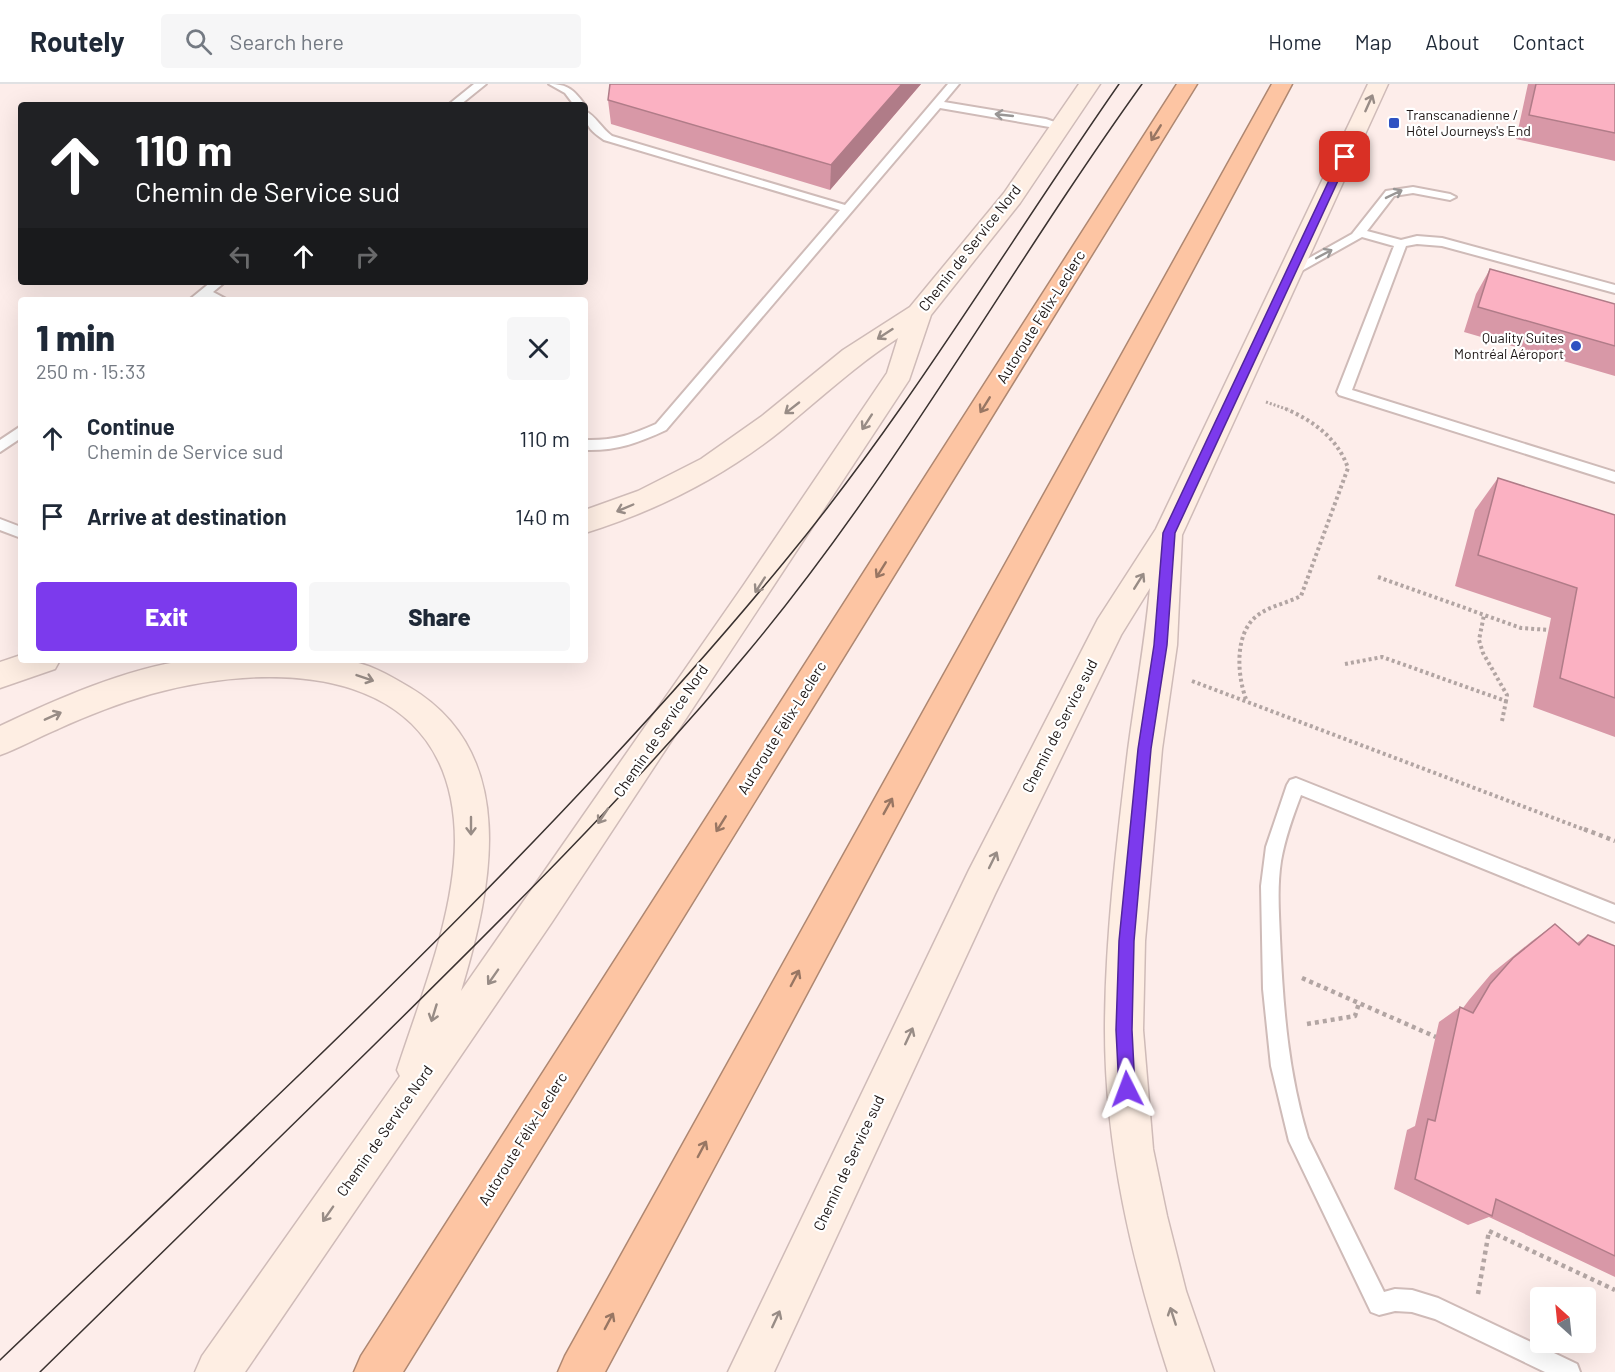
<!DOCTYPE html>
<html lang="en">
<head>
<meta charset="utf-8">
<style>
	body { margin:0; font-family:Barlow,sans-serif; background:#f6f6f7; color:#1f2937; height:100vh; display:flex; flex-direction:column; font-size:22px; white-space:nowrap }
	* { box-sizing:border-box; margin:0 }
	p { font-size:20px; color:#747a83 }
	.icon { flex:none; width:33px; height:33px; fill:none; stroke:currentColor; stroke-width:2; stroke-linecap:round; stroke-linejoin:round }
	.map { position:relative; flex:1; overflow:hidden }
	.details { position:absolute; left:18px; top:213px; width:570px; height:366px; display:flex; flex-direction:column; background:#fff; border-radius:6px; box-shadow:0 6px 24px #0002 }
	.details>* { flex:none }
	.guide { position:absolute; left:18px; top:18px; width:570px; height:183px; border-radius:6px; box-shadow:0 6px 24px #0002; background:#202124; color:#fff; overflow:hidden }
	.needle { width:39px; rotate:333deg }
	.fabs { position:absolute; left:1530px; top:1203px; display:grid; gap:12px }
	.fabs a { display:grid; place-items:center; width:66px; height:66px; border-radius:6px; background:#fff; box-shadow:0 6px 24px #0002; font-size:30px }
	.pin { position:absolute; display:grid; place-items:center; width:51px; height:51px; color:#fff; margin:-26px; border-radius:12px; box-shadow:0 3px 9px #0006 }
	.me { position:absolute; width:66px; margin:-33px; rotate:357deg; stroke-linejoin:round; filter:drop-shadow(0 0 4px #0008) }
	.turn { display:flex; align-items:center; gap:21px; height:126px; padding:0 18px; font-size:27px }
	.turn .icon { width:78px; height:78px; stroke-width:2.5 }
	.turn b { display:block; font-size:42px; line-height:51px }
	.lanes { display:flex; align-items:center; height:57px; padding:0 18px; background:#0003; justify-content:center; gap:30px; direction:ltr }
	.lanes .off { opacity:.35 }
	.round { display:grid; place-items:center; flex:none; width:63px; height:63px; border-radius:6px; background:#f6f6f7 }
	.summary { display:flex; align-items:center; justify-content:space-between; height:102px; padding:0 18px }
	h1 { font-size:36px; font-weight:800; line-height:45px }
	.cta { display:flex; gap:12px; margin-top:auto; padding:12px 18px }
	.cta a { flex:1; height:69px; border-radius:6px; background:#7c3aed; color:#fff; font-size:24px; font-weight:800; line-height:69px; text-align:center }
	.cta a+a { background:#f6f6f7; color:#1f2937 }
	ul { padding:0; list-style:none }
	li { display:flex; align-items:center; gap:18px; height:78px; padding:0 18px }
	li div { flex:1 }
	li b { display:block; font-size:22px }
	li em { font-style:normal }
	header { display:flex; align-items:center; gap:36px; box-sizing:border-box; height:84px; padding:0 30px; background:#fff; border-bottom:2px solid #e0e1e3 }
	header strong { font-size:28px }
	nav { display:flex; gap:33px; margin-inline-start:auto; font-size:21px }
	.search { width:420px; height:54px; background:#f6f6f7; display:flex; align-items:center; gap:15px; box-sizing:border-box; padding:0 21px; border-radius:6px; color:#747a83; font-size:22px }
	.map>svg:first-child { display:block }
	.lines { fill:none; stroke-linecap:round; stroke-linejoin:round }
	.lane-casing { stroke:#cfbbb8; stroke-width:4 }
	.secondary-casing { stroke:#cfbbb8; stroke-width:3 }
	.highway-casing { stroke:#ae8771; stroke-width:3 }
	.path-far2 { stroke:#b2a5a3; stroke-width:3; stroke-dasharray:2 2; stroke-linecap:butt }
	.path-far1 { stroke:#b2a5a3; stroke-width:4; stroke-dasharray:3 3; stroke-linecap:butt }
	.path { stroke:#b2a5a3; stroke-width:4.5; stroke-dasharray:4 4; stroke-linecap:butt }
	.lane { fill:#fff; fill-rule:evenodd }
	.secondary { fill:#feeee3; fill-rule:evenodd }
	.highway { fill:#fdc5a3; fill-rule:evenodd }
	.tram { stroke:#3a3230; stroke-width:1.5 }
	.wall { fill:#d898a7 }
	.shaded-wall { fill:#b07c88 }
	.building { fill:#fbb1c2; stroke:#b07c88; stroke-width:1.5 }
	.oneway { stroke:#988c86 }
	.oneway2 { stroke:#999695 }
	.oneway3 { stroke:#987663 }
	.route { fill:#7c3aed; stroke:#51269a; stroke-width:1.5 }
	.poi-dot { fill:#2e52c2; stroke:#fff; stroke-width:2 }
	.labels { text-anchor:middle; stroke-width:4.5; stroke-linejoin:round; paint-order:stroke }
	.far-poi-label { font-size:14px; fill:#1c1514; stroke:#fff; text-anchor:start }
	.street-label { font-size:15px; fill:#1c1514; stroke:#fff }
</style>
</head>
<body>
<header>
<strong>Routely</strong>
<div class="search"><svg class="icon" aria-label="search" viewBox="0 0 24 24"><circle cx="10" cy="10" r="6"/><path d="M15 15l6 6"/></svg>Search here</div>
<nav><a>Home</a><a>Map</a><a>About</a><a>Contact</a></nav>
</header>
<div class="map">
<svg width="1615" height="1288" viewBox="0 0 1615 1288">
	<rect width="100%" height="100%" fill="#fdedea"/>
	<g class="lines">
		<defs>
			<path id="lane" d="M474,0H486L460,21H448Z
				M549,0C568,0 574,6 585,21H574L565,9Z
				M948,0H959L944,18L1046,35L1066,42L1061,45L940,24L666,346C638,359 616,367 585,366V356C612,357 632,351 656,340L840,126L604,56C592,48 585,42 585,27C595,31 602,45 612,52L845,121Z
				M1413,103L1450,110L1456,113L1450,116L1413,109L1394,112L1367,147L1401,156L1417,152L1442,154L1615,201V209L1442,162L1417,160L1406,162L1352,306L1615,388V398L1339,311L1337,308L1394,162L1362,153L1296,190H1288L1286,187L1352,150L1386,107Z
				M211,198H225L213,208L228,216L206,214L189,216Z
				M21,342V354L0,368V356Z
				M0,435L21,443V454L0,446Z
				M1296,694L1615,821V838L1301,711C1293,732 1285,754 1281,777C1277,803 1279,828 1280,854C1283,923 1288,988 1308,1054L1384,1208L1395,1205L1412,1206L1438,1214L1577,1280L1580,1288H1545L1435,1235L1412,1228L1395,1227L1379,1231L1371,1228L1289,1057L1271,982L1263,905L1261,802L1266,763L1287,701L1290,696Z"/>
			<path id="secondary" d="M1079,0H1100L1020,119L931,231L909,296L552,838L245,1288H195L202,1272L400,992L397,986C420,915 454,833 455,758C455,583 282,574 151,610C120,619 88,631 58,645C38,653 20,664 0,671V642C57,615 125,585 188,576C217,572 249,576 279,576C300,576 322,574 342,576C367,578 389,591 409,603C521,669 492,804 461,907L743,502L887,289L898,254C856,281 822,313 783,345C725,392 656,427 585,449V426L638,407L701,375L762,332L843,266L910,223L1004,109Z
				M1368,0H1388L1182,451L1177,561L1162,665L1145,857L1143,946L1153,1065L1167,1132L1186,1207L1214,1288H1168C1132,1177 1105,1064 1105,946C1105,855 1117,757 1128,666C1135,612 1145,559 1150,504L1121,551L995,810L774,1288H728L969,786L1098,535L1156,445Z
				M21,571V576H60L55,585L0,604V578Z"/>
			<path id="highway" d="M1177,0H1197L403,1288H354L361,1272Z
				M1272,0H1292L605,1288H558L565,1272Z"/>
		</defs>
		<use href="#lane" class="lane-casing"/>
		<use href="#secondary" class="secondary-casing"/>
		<use href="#highway" class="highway-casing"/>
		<path class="path-far2" d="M1266,318L1289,326"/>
		<path class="path-far1" d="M1378,493L1521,544L1549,546
			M1345,580L1382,573L1506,617L1507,611L1483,569L1479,556L1484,531
			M1192,597L1588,747
			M1246,615C1237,591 1234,548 1258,531C1270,522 1287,519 1301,512L1348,384C1338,355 1314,337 1286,325
			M1502,637L1506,617"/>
		<path class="path" d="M1584,745L1615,757
			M1302,894L1436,953
			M1307,940L1355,932L1359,919
			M1478,1210L1489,1147L1615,1206"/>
		<use href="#lane" class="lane"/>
		<use href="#secondary" class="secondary"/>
		<use href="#highway" class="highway"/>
		<path class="tram" d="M0,1276C270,1018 548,765 785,477C909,327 1008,159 1119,0
			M40,1288C150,1180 260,1073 370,965C500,837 630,709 747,569C896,391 1007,188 1142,0"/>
	</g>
	<path class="wall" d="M610,0H921L830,106L611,40L608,16Z
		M1528,0H1615V77L1516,55Z
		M1490,185L1615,220V292L1464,248L1476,210Z
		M1498,394L1615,431V653L1533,623L1551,534L1455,502L1475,426Z
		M1555,840L1577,859L1588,851L1615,862V1193L1489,1133L1468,1141L1394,1105L1407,1046L1415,1042L1439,938L1460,923L1463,924L1469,916L1491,890L1532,857Z"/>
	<path class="shaded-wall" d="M902,0H921L830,106L831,81Z"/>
	<path class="building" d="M610,0H902L831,81L608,16Z
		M1536,0H1615V49L1529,31Z
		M1490,185L1615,220V262L1478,223Z
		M1498,394L1615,431V614L1560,594L1577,504L1478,471Z
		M1555,840L1579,861L1588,851L1615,862V1172L1496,1115L1492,1132L1415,1095L1428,1035L1435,1037L1460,923L1473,929L1490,900L1513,874Z"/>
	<defs><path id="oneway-shaft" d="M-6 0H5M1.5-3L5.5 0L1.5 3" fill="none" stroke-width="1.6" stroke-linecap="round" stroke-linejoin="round" transform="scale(1.5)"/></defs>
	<g class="oneway">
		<use href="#oneway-shaft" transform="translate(1369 19) rotate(-66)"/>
		<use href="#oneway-shaft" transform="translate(885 250) rotate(147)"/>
		<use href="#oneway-shaft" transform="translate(792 324) rotate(142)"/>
		<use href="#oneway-shaft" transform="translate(867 338) rotate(123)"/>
		<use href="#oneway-shaft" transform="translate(625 424) rotate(157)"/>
		<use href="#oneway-shaft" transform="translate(1139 497) rotate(-58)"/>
		<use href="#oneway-shaft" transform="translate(760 501) rotate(123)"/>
		<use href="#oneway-shaft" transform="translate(365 594) rotate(19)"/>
		<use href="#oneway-shaft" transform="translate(53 632) rotate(-24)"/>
		<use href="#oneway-shaft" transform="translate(603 732) rotate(124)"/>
		<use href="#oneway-shaft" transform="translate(471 742) rotate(90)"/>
		<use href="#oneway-shaft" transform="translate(993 776) rotate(-64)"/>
		<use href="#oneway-shaft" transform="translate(493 893) rotate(125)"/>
		<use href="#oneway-shaft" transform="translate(434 929) rotate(107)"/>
		<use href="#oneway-shaft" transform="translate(909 952) rotate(-65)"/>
		<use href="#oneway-shaft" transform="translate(328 1130) rotate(125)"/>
		<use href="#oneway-shaft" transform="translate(1173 1232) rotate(-108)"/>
		<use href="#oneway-shaft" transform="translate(776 1235) rotate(-65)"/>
	</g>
	<g class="oneway2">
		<use href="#oneway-shaft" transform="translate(1004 31) rotate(-174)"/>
		<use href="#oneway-shaft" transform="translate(1394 110) rotate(-26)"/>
		<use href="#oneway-shaft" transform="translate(1324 170) rotate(-28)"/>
	</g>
	<g class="oneway3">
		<use href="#oneway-shaft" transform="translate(1156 49) rotate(122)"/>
		<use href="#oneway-shaft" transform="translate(985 321) rotate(122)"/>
		<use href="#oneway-shaft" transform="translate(881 486) rotate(122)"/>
		<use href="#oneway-shaft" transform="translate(888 722) rotate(-61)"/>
		<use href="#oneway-shaft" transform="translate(721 740) rotate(122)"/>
		<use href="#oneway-shaft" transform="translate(795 894) rotate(-62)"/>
		<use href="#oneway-shaft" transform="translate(702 1065) rotate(-62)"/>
		<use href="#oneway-shaft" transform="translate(609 1237) rotate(-62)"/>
	</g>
	<path class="route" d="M1345,70L1349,73L1175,449L1167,561L1151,665L1134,857L1132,946L1135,1005L1133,1011L1127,1013L1121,1011L1119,1005L1116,946L1119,857L1138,665L1154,561L1163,449L1340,73Z"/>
	<g class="poi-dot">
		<rect x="1388" y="33" width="12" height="12" rx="3"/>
		<circle cx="1576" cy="262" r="6"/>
	</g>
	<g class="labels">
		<g class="far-poi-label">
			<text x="1406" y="36">Transcanadienne /<tspan x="1406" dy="16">Hôtel Journeys's End</tspan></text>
			<text x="1564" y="259" text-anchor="end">Quality Suites<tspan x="1564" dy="16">Montréal Aéroport</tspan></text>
		</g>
		<g class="street-label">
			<text transform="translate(970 164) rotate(-52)" y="5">Chemin de Service Nord</text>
			<text transform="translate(1041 233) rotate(-58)" y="5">Autoroute Félix-Leclerc</text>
			<text transform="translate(1060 642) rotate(-63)" y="5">Chemin de Service sud</text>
			<text transform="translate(782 644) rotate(-58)" y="5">Autoroute Félix-Leclerc</text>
			<text transform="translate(661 647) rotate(-56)" y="5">Chemin de Service Nord</text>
			<text transform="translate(385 1047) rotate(-55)" y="5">Chemin de Service Nord</text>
			<text transform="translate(523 1055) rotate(-58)" y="5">Autoroute Félix-Leclerc</text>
			<text transform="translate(849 1079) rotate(-65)" y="5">Chemin de Service sud</text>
		</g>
	</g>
</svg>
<div class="fabs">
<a><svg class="needle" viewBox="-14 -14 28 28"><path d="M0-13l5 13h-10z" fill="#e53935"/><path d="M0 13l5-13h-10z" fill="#747a83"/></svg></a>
</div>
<div class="pin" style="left:1345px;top:73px;background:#d93025"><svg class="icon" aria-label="arrive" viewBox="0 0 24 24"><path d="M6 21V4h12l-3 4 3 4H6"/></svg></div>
<svg class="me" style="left:1127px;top:1005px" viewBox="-20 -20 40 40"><path d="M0-17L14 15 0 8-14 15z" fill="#7c3aed" stroke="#fff" stroke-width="4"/></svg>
<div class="guide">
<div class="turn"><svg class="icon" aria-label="ahead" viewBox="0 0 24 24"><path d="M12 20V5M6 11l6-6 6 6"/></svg><div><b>110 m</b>Chemin de Service sud</div></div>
<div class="lanes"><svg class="icon off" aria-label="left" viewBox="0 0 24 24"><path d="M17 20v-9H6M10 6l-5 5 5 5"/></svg><svg class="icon" aria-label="ahead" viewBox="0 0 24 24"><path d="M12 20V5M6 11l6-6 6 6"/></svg><svg class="icon off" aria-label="right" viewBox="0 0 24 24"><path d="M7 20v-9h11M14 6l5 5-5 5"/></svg></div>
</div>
<section class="details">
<div class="summary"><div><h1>1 min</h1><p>250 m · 15:33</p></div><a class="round"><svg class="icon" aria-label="close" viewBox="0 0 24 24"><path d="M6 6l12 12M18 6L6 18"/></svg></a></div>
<ul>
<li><svg class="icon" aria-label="ahead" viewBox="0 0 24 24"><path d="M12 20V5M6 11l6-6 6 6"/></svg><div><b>Continue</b><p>Chemin de Service sud</p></div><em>110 m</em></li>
<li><svg class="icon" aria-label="arrive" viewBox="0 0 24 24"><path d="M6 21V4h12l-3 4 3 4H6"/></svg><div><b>Arrive at destination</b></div><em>140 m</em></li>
</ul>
<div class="cta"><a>Exit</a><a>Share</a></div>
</section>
</div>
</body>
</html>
